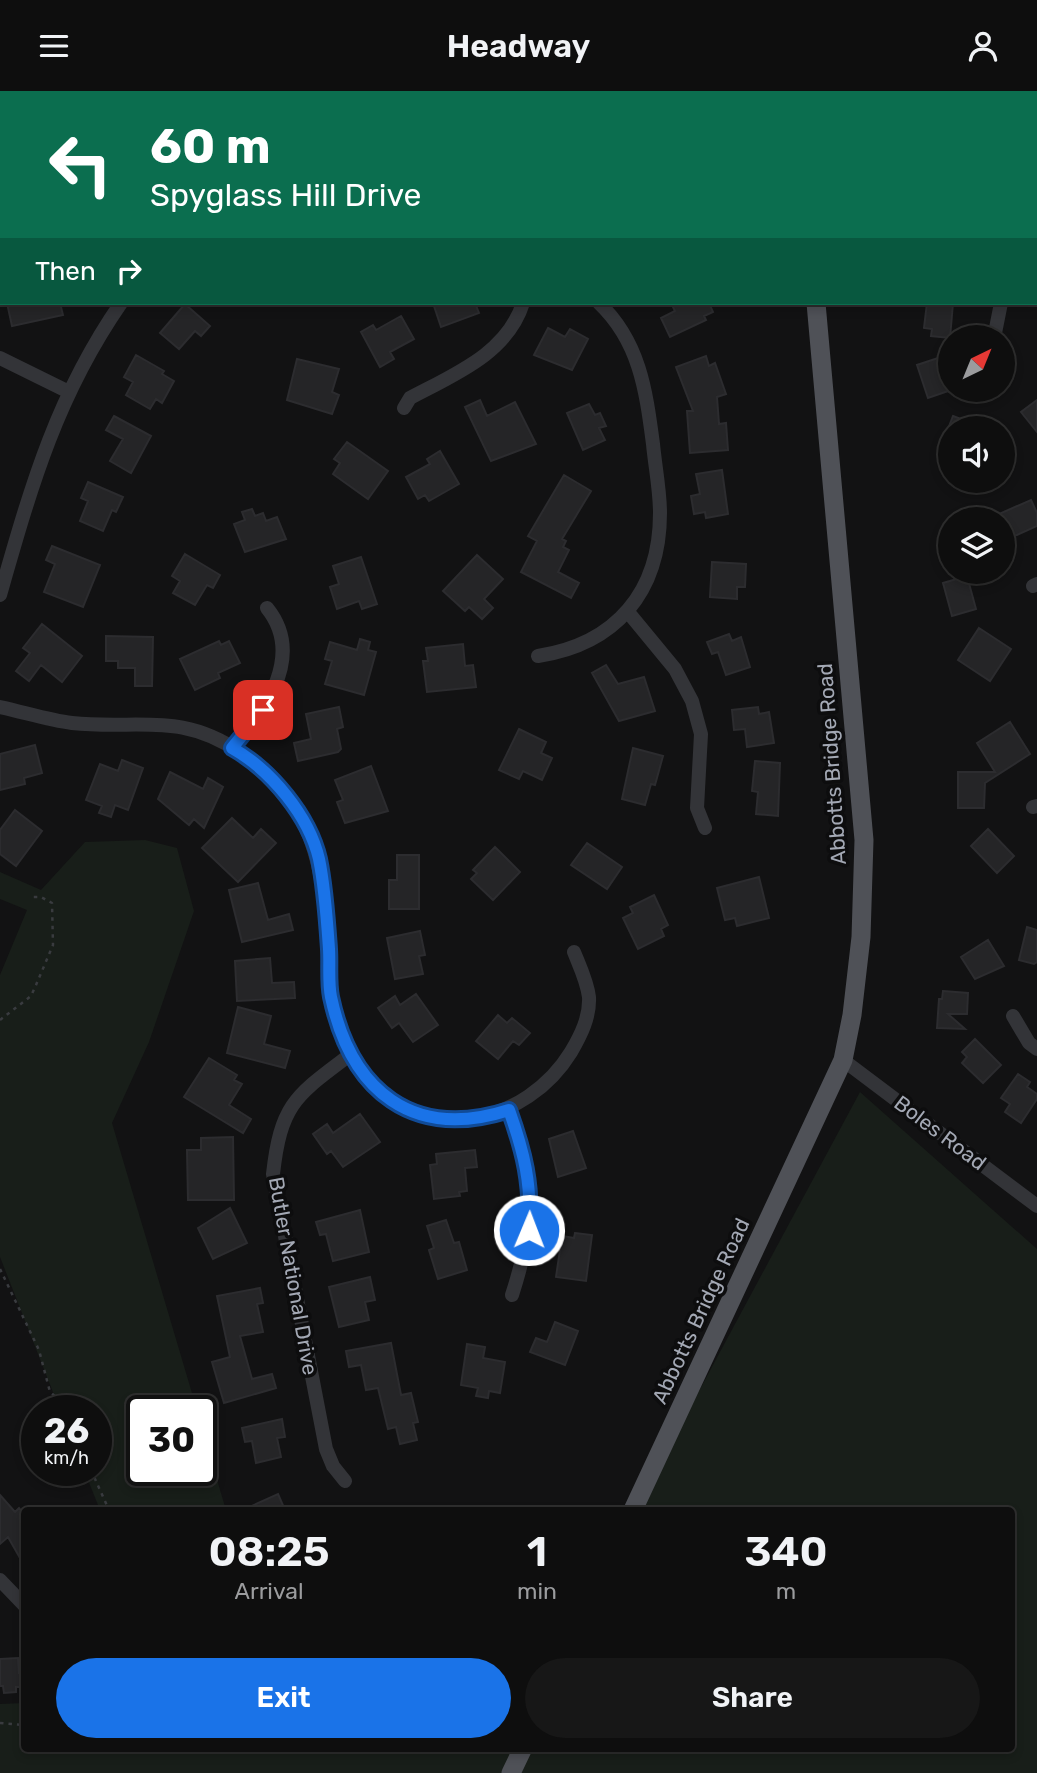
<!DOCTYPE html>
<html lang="en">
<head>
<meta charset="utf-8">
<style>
	body { margin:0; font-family:Rubik,sans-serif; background:#171717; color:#f1f3f6; height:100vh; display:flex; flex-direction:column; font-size:26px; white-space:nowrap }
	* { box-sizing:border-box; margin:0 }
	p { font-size:23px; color:#9b9c9e }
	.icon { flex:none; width:38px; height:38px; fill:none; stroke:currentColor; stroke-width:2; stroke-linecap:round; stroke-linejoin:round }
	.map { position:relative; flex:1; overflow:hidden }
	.panel { position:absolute; left:21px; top:1416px; width:994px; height:245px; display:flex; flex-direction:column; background:#0e0e0e; border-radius:7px; box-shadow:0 4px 10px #0003,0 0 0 2px #2e2e2e }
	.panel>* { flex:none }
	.guide { position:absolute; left:0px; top:0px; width:1038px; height:214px; box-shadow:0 4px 10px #0003,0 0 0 2px #2e2e2e; background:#0b6e4f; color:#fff; overflow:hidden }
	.needle { width:46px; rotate:43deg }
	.tools { position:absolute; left:938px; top:234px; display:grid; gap:14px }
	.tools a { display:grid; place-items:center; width:77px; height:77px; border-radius:50%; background:#0e0e0e; box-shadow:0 4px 10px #0003,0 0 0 2px #2e2e2e; font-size:35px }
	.speed { position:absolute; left:21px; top:1304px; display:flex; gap:14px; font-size:35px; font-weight:700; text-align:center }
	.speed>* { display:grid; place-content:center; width:91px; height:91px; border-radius:50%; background:#0e0e0e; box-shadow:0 4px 10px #0003,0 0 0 2px #2e2e2e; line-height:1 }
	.speed small { font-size:18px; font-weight:400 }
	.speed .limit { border:4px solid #111; border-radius:10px; background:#fff; color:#111 }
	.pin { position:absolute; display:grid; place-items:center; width:60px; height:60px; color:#fff; margin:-30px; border-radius:14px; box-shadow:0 4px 10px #0006 }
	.me { position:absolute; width:77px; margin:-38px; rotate:1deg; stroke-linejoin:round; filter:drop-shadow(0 0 5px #0008) }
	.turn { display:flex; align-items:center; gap:24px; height:147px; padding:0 35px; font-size:32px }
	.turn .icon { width:91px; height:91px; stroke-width:2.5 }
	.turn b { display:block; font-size:49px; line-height:60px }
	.then { display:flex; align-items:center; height:66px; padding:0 35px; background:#0003; gap:14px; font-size:26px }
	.eta { display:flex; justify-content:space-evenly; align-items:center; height:119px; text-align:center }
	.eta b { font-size:42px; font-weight:600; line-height:49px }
	.action { display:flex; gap:14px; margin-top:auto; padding:14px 35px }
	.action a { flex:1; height:80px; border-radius:42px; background:#1a73e8; color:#fff; font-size:28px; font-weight:600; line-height:80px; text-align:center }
	.action a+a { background:#171717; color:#f1f3f6 }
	header { display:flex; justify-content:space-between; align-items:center; height:91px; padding:0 35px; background:#0e0e0e; font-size:32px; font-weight:600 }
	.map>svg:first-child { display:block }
	.green { fill:#181e19 }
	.building { fill:#252527; stroke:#2c2c2f; stroke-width:2 }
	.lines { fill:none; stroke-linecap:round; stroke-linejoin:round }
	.path { stroke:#393b3f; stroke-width:2.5; stroke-dasharray:3.5 5; stroke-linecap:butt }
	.minor { stroke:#333438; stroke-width:14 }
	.major { stroke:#4f5157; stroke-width:19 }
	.route-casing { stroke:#114b97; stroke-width:18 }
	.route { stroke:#1a73e8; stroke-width:12 }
	.labels { text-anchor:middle; stroke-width:7; stroke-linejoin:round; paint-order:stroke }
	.street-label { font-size:21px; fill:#a3a8b4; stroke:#0d0d0e }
</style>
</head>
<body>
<header><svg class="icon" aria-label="menu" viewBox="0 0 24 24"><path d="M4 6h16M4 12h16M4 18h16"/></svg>Headway<svg class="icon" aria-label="person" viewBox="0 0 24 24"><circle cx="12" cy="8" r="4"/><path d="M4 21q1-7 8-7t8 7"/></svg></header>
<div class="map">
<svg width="1037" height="1682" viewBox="0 0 1037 1682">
	<rect width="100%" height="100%" fill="#121213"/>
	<path class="green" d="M145,749L177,757L194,820L149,951L112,1032L197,1319L142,1320V1379H201V1335L226,1419H100L84,1379H96V1320L60,1319L0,1166V884L27,819L0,808V781L41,799L85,751Z
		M860,1001L1037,1158V1682H0V1613L24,1612V1657H1012V1419H642L685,1326Z"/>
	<path class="building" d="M7,212H60L63,224L12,235Z
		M433,212H475L479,222L441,236Z
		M671,212H709L713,221L704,225L706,229L670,246L661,227L675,220Z
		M927,212H953L950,247L931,245L932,238L924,237Z
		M185,213L210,235L201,245L195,240L179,258L160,242Z
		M401,225L414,248L390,261L394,268L380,276L361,241L373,234L376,239Z
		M548,237L565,246L570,238L588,248L572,279L534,264Z
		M136,264L164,280L162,283L174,290L162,312L156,308L150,318L126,304L133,291L124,286Z
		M706,265L709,275L715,272L726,303L717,306L719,333L726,332L728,359L690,362L687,320H693L676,276Z
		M941,266L951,299L928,307L917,274Z
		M297,268L339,278L332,301L339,304L332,323L287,309Z
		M480,309L487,325L515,311L536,353L491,370L465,316Z
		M1037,309V341L1021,321Z
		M589,313L595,324L600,322L606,335L599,337L605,349L583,359L567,322Z
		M114,325L151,345L131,382L110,370L123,348L106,339Z
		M953,325L974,333L977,326L1006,338H948Z
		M347,351L388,380L368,408L333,383L340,372L334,368Z
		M440,360L459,393L429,410L425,404L418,408L406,386L430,373L427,368Z
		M722,379L728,423L706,427L705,421L694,423L691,405L700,403L696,383Z
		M564,384L591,400L562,448L566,450L563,456L569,459L558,481L579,492L571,507L521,481L537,450L528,445Z
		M88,391L123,406L116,421L112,419L103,440L80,430L88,410L81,407Z
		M1031,409L1037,422V435L1010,447L999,423Z
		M252,418L255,425L263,422L266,430L277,426L286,448L245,461L234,433L245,429L242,421Z
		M52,455L100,474L83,516L44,501L55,473L46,469Z
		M185,463L220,484L213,497L207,494L195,514L173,502L180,490L172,485Z
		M477,464L503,488L484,508L493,517L482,528L469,516L465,520L443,500Z
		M361,466L377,513L362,518L359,510L337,518L330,496L339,493L333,475Z
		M712,471L746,473L745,496H737V508L710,506Z
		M967,485L976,518L952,525L943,492Z
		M42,533L82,565L62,591L41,574L29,590L16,580L30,562L23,557Z
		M979,537L1011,558L990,590L958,569Z
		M729,543L732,550L741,546L750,576L726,584L718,561L712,563L707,551Z
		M106,545L153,546L152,595H135V577H118V570H106Z
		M360,548L370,551L368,559L376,561L364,604L325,593L332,570L325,568L330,551L357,559Z
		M219,550L221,554L229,550L240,572L218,582L220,587L195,599L180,568Z
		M463,553L465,575L473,574L476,596L427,601L423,570H428L426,557Z
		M606,574L618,593L644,586L655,620L619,630L592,582Z
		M339,616L343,636L337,638L341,658L338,661L298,670L294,652L311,648L306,623Z
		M758,616L759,623L769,621L774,652L747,656L745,638L734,639L732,619Z
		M1010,631L1030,663L985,692L984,717H958V681H995L977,652Z
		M519,638L546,651L541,662L552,667L542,689L523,680L519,688L499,679Z
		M35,654L42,682L24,687L25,693L0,699V663Z
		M633,657L663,665L655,694L651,693L645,714L622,708Z
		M122,669L143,677L128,719L115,714L111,726L99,722L102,715L86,709L100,673L118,680Z
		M755,670L780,672L778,725L756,723L758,701L752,700Z
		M371,675L388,720L345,732L337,711L343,709L335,689Z
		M170,681L203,698L208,687L223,696L204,737L194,728L189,734L158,708Z
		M15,719L42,740L16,775L0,763V739Z
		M232,727L253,747L261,738L276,752L238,791L202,757Z
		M988,738L1014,765L997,782L971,755Z
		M587,752L622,776L607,798L571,774Z
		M495,756L520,781L493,809L471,788L477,782L473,779Z
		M397,764H419V818H389V789H397Z
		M759,786L769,827L737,835L735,827L725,829L717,797Z
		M258,792L268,829L289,823L293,839L242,851L229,799Z
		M654,804L668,834L661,838L664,845L638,858L623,827L633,822L630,816Z
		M1027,836L1037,839V871L1034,873L1019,869Z
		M420,840L425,864L419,865L423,883L395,888L387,847Z
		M988,849L1004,875L975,888L961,866Z
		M270,867L272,892L294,891L295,907L237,910L235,870Z
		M943,900L968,902L967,923H948L965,938L937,937L939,908H942Z
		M416,903L438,934L413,951L399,932L392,937L378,917L395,905L400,914Z
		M238,916L271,925L264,953L290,960L285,977L227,962Z
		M498,924L507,932L512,927L530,942L519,954L513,950L498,968L476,950Z
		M975,948L1001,974L983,992L962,972L967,966L962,961Z
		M209,967L237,984L234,989L242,993L229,1014L251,1028L243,1042L184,1006Z
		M1018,983L1030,991L1027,996L1037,1003V1008L1021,1032L1005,1021L1010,1013L1001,1007Z
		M360,1023L380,1051L343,1076L331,1060L327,1063L313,1043L327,1033L333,1042Z
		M573,1040L586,1077L558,1086L549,1048Z
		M233,1046L234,1109H188L187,1059H201V1047Z
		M475,1059L477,1076L465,1077L467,1100L459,1101L460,1105L434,1108L430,1074L437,1073L436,1063Z
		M230,1117L247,1152L213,1168L198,1137Z
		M360,1119L369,1161L333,1170L326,1143L320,1144L316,1131Z
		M446,1129L454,1152L459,1151L467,1179L438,1188L429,1159L434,1157L427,1135Z
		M575,1142L592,1144L586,1190L556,1186L562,1145L574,1147Z
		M370,1186L375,1209L365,1211L369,1229L339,1236L329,1196Z
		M260,1197L263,1212L257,1213L263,1241L240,1245L252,1288L272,1283L276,1297L224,1312L212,1271L230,1266L217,1205Z
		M555,1231L578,1240L565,1274L530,1261L536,1247L547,1251Z
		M391,1252L401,1304L411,1302L418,1331L413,1332L417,1349L400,1353L396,1336L388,1338L378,1297L366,1299L361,1274L349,1276L346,1260Z
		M467,1253L485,1256L483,1267L505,1271L500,1302L489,1300L488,1307L476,1305L478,1297L461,1294Z
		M282,1328L285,1346L277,1347L281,1366L256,1372L252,1350L245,1351L242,1337Z
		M278,1403L285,1419H243Z
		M0,1404L15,1421L19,1417L24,1423V1474L8,1446L0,1453Z
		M18,1567L19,1582L24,1581V1596H16V1601L4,1602L3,1595H0V1568Z"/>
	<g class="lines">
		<path class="path" d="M0,929L31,905L36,894L53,854L52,812L41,806H29
			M0,1178L39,1259L50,1301L73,1320
			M91,1379L109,1419
			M0,1632L24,1634"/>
		<path class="minor" d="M368,0L369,2
			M735,0L737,2
			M380,2L384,0
			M1020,2L1024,0
			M1036,26L1037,25
			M1036,169L1037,168
			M994,247L1001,212
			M0,267L69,301
			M404,317L410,307C453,284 507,263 523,212
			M1033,495L1037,493
			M0,504C31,396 56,306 121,212
			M628,521L675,578L692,610L701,643L697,717L705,737
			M538,565C616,553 660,501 660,422C660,399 655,375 653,353C646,300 640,251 599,212
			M0,616C24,621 48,629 72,632C138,639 181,620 241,662C315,715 322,773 329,856C331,872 328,888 331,904C335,933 348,963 366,986C424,1057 527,1033 571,961C581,944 590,926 589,906C587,890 580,876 574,861
			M232,657C266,620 305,564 267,517
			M1033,716L1037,715
			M1013,925L1029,952L1037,958
			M843,969L1037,1115
			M509,1019C535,1093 536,1130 512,1204
			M345,1390L333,1375L326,1358L273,1083C281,1011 297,1004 351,963
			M0,1489L24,1514"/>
		<path class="major" d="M802,2V0
			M633,1419L843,969L852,924L861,846L864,749L816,212
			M511,1682L523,1657"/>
	</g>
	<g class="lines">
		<defs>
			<path id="route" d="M263,619L232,657C271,679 309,725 319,768C325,797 327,829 329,858C330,874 328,891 331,906C351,1000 413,1050 509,1019C524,1061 532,1093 529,1139"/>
		</defs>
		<use href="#route" class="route-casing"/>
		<use href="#route" class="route"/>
	</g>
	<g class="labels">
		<g class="street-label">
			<text transform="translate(832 673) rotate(-94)" y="7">Abbotts Bridge Road</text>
			<text transform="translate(940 1042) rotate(37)" y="7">Boles Road</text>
			<text transform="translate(293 1185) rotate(80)" y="7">Butler National Drive</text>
			<text transform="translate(701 1220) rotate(-65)" y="7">Abbotts Bridge Road</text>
		</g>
	</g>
</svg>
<div class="tools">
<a><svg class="needle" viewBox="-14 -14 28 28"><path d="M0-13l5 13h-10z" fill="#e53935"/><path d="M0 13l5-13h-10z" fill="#9b9c9e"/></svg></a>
<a><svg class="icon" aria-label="sound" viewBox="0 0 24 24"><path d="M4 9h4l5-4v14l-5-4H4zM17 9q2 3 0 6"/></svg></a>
<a><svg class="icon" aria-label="layers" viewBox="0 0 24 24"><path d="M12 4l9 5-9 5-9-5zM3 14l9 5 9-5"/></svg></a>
</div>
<div class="speed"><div>26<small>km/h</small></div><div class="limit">30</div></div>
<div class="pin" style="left:263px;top:619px;background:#d93025"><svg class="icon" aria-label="arrive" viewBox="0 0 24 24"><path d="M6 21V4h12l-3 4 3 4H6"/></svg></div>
<svg class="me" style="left:529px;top:1139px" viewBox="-20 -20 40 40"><circle r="17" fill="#1a73e8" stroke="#fff" stroke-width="3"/><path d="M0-11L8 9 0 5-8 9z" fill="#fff"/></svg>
<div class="guide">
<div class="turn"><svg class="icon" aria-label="left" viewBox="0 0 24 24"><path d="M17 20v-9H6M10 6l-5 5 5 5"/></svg><div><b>60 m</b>Spyglass Hill Drive</div></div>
<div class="then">Then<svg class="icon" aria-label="right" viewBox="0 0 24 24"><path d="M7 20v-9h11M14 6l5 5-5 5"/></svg></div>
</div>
<section class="panel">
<div class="eta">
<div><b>08:25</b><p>Arrival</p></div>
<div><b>1</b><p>min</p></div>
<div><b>340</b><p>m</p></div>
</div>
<div class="action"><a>Exit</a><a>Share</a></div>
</section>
</div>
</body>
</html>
